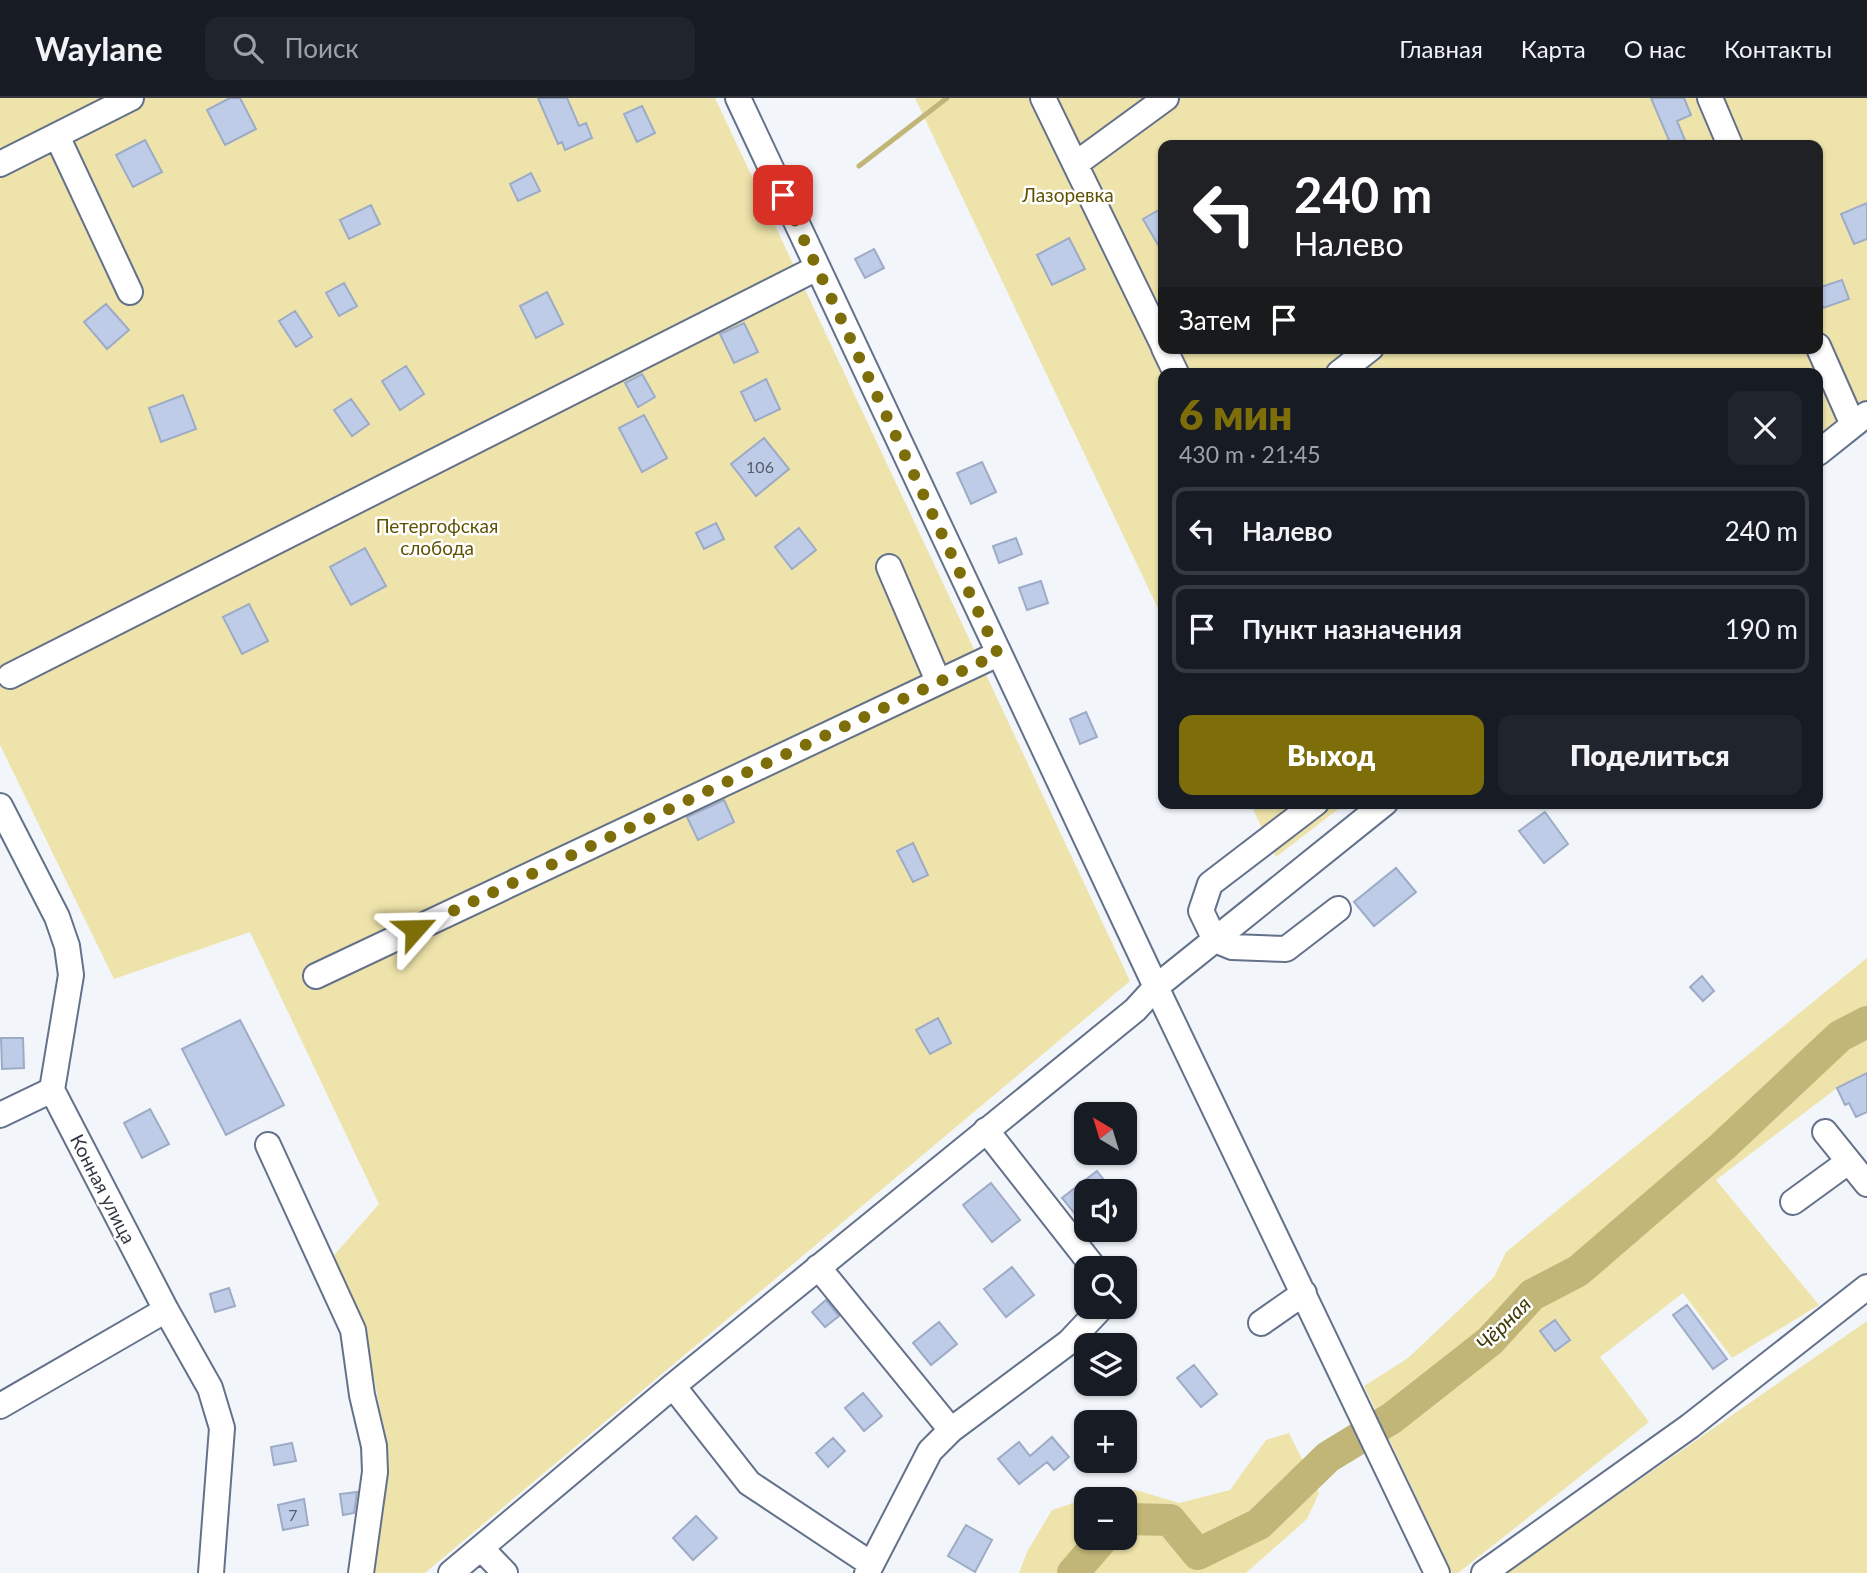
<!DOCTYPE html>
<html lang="ru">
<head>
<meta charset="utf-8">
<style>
	body { margin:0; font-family:Lato,sans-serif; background:#20242c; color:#f1f3f6; height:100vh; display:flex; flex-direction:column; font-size:26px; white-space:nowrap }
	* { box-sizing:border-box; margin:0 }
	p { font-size:23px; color:#9ea1a6 }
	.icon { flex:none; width:38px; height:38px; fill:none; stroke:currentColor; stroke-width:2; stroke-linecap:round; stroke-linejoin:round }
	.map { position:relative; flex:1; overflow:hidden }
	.sheet { position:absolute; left:1158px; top:270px; width:665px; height:441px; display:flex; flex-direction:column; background:#171b24; border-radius:14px; box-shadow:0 2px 5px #0004 }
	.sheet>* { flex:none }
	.guide { position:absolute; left:1158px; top:42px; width:665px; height:214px; border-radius:14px; box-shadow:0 2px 5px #0004; background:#202124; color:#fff; overflow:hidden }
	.needle { width:46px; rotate:322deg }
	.buttons { position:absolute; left:1074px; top:1004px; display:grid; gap:14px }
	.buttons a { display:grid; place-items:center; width:63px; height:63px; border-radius:14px; background:#171b24; box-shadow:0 2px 5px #0004; font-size:35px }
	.pin { position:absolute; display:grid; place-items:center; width:60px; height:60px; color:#fff; margin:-30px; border-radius:14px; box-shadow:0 4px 10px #0006 }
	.me { position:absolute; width:77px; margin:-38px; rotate:65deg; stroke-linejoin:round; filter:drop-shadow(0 0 5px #0008) }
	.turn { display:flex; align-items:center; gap:24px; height:147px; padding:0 21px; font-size:32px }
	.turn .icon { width:91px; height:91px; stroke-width:2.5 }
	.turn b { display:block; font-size:49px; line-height:60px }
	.then { display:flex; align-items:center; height:66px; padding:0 21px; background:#0003; gap:14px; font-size:26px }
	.round { display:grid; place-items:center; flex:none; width:74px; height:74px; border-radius:14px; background:#20242c }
	.overview { display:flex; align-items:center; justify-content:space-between; height:119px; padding:0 21px }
	h1 { font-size:42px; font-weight:800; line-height:52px; color:#7d6e0a }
	.button { display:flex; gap:14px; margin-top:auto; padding:14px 21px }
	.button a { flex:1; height:80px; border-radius:14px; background:#7d6e0a; color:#fff; font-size:28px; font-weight:800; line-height:80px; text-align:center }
	.button a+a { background:#20242c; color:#f1f3f6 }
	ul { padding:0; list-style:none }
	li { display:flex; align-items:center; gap:21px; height:88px; margin:0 14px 10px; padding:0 7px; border:4px solid #363941; border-radius:14px }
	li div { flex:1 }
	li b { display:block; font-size:26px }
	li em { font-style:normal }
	header { display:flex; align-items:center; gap:42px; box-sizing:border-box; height:98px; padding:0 35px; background:#171b24; border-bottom:2px solid #363941 }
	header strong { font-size:33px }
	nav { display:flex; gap:38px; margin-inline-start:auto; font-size:24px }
	.search { width:490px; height:63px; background:#20242c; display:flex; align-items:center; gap:18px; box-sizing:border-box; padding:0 24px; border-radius:14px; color:#9ea1a6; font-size:26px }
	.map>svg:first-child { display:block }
	.green { fill:#eee3aa; fill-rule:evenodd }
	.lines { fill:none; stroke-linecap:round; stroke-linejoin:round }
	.stream { stroke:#c1b678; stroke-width:5 }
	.river { stroke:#c1b678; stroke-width:32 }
	.building { fill:#becce8; stroke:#9dabc6; stroke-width:2 }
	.minor-casing { stroke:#64718a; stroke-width:28 }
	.minor { stroke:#fff; stroke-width:24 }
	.route { stroke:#7d6e0a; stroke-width:12; stroke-dasharray:0 21.6 }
	.labels { text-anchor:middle; stroke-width:5; stroke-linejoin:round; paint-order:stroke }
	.number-label { font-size:16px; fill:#565e6d }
	.park-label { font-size:19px; fill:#5e5202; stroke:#fff }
	.street-label { font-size:19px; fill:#333944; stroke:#fff }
	.water-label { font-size:21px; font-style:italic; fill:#413905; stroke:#fff }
</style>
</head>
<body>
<header>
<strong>Waylane</strong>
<div class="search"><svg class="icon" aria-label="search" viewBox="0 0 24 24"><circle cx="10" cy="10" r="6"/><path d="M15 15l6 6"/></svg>Поиск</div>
<nav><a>Главная</a><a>Карта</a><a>О нас</a><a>Контакты</a></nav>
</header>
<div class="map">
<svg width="1867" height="1475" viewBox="0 0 1867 1475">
	<rect width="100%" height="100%" fill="#f2f6fb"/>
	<path class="green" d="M0,0H715L1130,883L425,1475H368L388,1354L366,1238L328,1164L379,1106L250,834L114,881L0,647Z
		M915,0H1867V302L1818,339V275H1164V523ZM1164,47H1818V250H1164Z
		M1250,705H1346L1276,759Z
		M1867,860V975L1837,990L1716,1082L1819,1207L1732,1260L1683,1195L1600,1259L1649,1324L1458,1475H1452L1364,1288L1408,1260L1494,1179L1506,1154Z
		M1867,1223V1475H1506L1526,1461Z
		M1289,1335L1319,1395L1307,1421L1246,1475H1019L1027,1454L1052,1412L1110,1393L1136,1392L1179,1405L1230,1392L1266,1342ZM1087,1402H1125V1440H1087Z"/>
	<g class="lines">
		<path class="stream" d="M859,68L947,0"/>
		<path class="river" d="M1125,1421L1170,1422L1198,1456L1259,1426L1328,1359L1392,1320L1490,1243L1532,1197L1578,1173L1723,1048L1840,938L1867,924
			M1073,1475L1103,1440"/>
	</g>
	<path class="building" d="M230,0H240L256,31L225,47L207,12Z
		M538,0H567L579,28L586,25L592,40L565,52L562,44L558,46Z
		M1651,0H1684L1691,17L1677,23L1687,47H1671Z
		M642,8L655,35L637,44L624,16Z
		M145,42L162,74L133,89L116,57Z
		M531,75L540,93L518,103L510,86Z
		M1867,105V141L1854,146L1841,116Z
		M371,107L380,126L349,141L340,122Z
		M1164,109V157L1143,121Z
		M1069,140L1085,171L1052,187L1037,157Z
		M874,151L884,170L865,180L855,161Z
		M1842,182L1849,201L1823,210L1818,190Z
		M344,185L357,208L339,218L326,195Z
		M547,194L563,226L536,240L520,208Z
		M106,206L129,232L107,251L84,224Z
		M295,213L312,239L296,249L279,223Z
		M744,225L758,254L734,265L720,236Z
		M406,268L424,296L400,312L382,283Z
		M642,276L655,299L638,309L625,285Z
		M766,281L780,311L755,323L741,294Z
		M183,297L196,331L161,344L149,310Z
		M351,301L369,326L352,338L334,312Z
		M644,317L667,360L642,374L619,330Z
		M764,340L789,371L756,398L731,366Z
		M982,364L996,394L971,406L957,375Z
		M716,425L724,441L704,451L696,435Z
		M799,430L816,452L792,471L775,449Z
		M1016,440L1022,456L999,465L993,448Z
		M365,450L386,488L351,507L330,469Z
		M1041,483L1048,505L1027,512L1019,490Z
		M249,506L268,543L242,556L223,519Z
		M1086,614L1097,639L1080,646L1070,621Z
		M724,702L734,724L698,742L687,719Z
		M1545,714L1568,746L1544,765L1519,733Z
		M913,745L928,777L913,784L897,753Z
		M1396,770L1416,794L1374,828L1354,804Z
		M1702,878L1714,893L1703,903L1690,889Z
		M938,920L951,945L930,956L916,932Z
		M240,922L284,1007L226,1037L182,951Z
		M1,940H23L24,970L2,971Z
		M1867,975V1014L1856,1019L1849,1005L1845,1007L1837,990Z
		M150,1011L169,1046L142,1060L124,1025Z
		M1097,1073L1113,1094H1087V1131L1062,1100Z
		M991,1085L1020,1122L992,1144L963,1107Z
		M1012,1169L1034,1197L1006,1219L984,1191Z
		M229,1190L235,1208L215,1214L210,1196Z
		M826,1202L839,1218L825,1229L812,1214Z
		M1687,1207L1727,1261L1713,1271L1673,1217Z
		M1555,1222L1570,1242L1555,1253L1540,1233Z
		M939,1224L957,1246L931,1267L913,1245Z
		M1194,1267L1217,1296L1201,1309L1177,1280Z
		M863,1295L882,1318L864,1333L845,1310Z
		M1052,1339L1069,1359L1054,1372L1047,1364L1019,1386L998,1361L1019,1344L1030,1358Z
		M833,1340L845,1353L828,1369L816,1355Z
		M292,1345L296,1363L274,1367L271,1349Z
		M357,1394L354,1415L343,1417L340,1396Z
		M304,1401L308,1427L283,1432L278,1407Z
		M696,1418L717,1440L693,1462L673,1440Z
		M966,1427L992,1442L975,1474L948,1458Z"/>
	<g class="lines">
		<defs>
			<path id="minor" d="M738,0L1156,889L1437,1475
				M1043,0L1164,249
				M1710,0L1730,47
				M57,38L130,194
				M1077,65L1166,0
				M0,66L131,0
				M1818,248L1853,327
				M1164,250L1176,275
				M1339,275L1371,250
				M1818,355L1867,316
				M889,469L938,583
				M10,578L817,170
				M1316,705L1210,786L1201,813L1215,842L1232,849L1286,851L1338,811
				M0,708L57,819L67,848L71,877L52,992L166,1212L210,1290L222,1330L211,1475
				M316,878L998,556
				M0,1017L52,992
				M986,1032L1095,1171
				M1825,1034L1867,1086
				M268,1047L353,1232L362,1297L374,1348L375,1374L361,1475
				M1793,1104L1848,1064
				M818,1169L951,1332
				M1261,1225L1304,1195
				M673,1288L749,1385L871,1466
				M0,1308L166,1212
				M481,1450L505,1475
				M451,1475L673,1288L1135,912L1156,889L1385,705
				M867,1475L930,1353L951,1332L1069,1244L1102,1209
				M1484,1475L1690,1328L1867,1189"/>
		</defs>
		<use href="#minor" class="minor-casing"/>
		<use href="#minor" class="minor"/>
	</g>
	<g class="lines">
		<path class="route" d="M415,831L998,556L783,97"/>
	</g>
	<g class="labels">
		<g class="number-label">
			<text x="760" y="375">106</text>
			<text x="293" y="1423">7</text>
		</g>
		<g class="park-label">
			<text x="1068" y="104">Лазоревка</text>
			<text x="437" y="435">Петергофская<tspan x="437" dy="22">слобода</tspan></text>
		</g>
		<g class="street-label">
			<text transform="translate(103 1091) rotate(63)" y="7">Конная улица</text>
		</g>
		<g class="water-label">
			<text transform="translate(1504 1226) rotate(-45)" y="7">Чёрная</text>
		</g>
	</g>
</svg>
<div class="buttons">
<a><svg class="needle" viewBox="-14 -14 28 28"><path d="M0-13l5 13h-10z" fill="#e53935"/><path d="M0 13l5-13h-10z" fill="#9ea1a6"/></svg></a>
<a><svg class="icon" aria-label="sound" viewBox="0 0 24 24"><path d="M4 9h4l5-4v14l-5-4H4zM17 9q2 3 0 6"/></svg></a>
<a><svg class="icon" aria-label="search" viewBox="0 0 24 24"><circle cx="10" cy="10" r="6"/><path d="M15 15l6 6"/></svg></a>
<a><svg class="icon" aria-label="layers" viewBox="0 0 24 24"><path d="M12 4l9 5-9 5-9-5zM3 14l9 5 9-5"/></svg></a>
<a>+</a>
<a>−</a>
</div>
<div class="pin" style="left:783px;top:97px;background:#d93025"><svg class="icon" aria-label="arrive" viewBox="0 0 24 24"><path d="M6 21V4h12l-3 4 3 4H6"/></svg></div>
<svg class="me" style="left:415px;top:831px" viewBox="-20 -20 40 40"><path d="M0-17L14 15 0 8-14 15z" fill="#7d6e0a" stroke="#fff" stroke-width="4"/></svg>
<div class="guide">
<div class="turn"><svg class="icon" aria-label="left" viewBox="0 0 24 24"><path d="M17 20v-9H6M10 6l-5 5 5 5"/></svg><div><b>240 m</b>Налево</div></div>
<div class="then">Затем<svg class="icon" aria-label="arrive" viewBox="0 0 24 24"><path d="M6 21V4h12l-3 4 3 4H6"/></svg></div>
</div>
<section class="sheet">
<div class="overview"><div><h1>6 мин</h1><p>430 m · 21:45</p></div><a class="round"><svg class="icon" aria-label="close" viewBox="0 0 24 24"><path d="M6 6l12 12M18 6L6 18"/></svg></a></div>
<ul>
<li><svg class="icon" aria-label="left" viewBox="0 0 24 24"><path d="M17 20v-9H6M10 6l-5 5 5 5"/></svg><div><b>Налево</b></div><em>240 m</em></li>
<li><svg class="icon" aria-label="arrive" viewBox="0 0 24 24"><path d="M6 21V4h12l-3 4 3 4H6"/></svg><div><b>Пункт назначения</b></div><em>190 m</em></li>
</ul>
<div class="button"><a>Выход</a><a>Поделиться</a></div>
</section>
</div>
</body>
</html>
